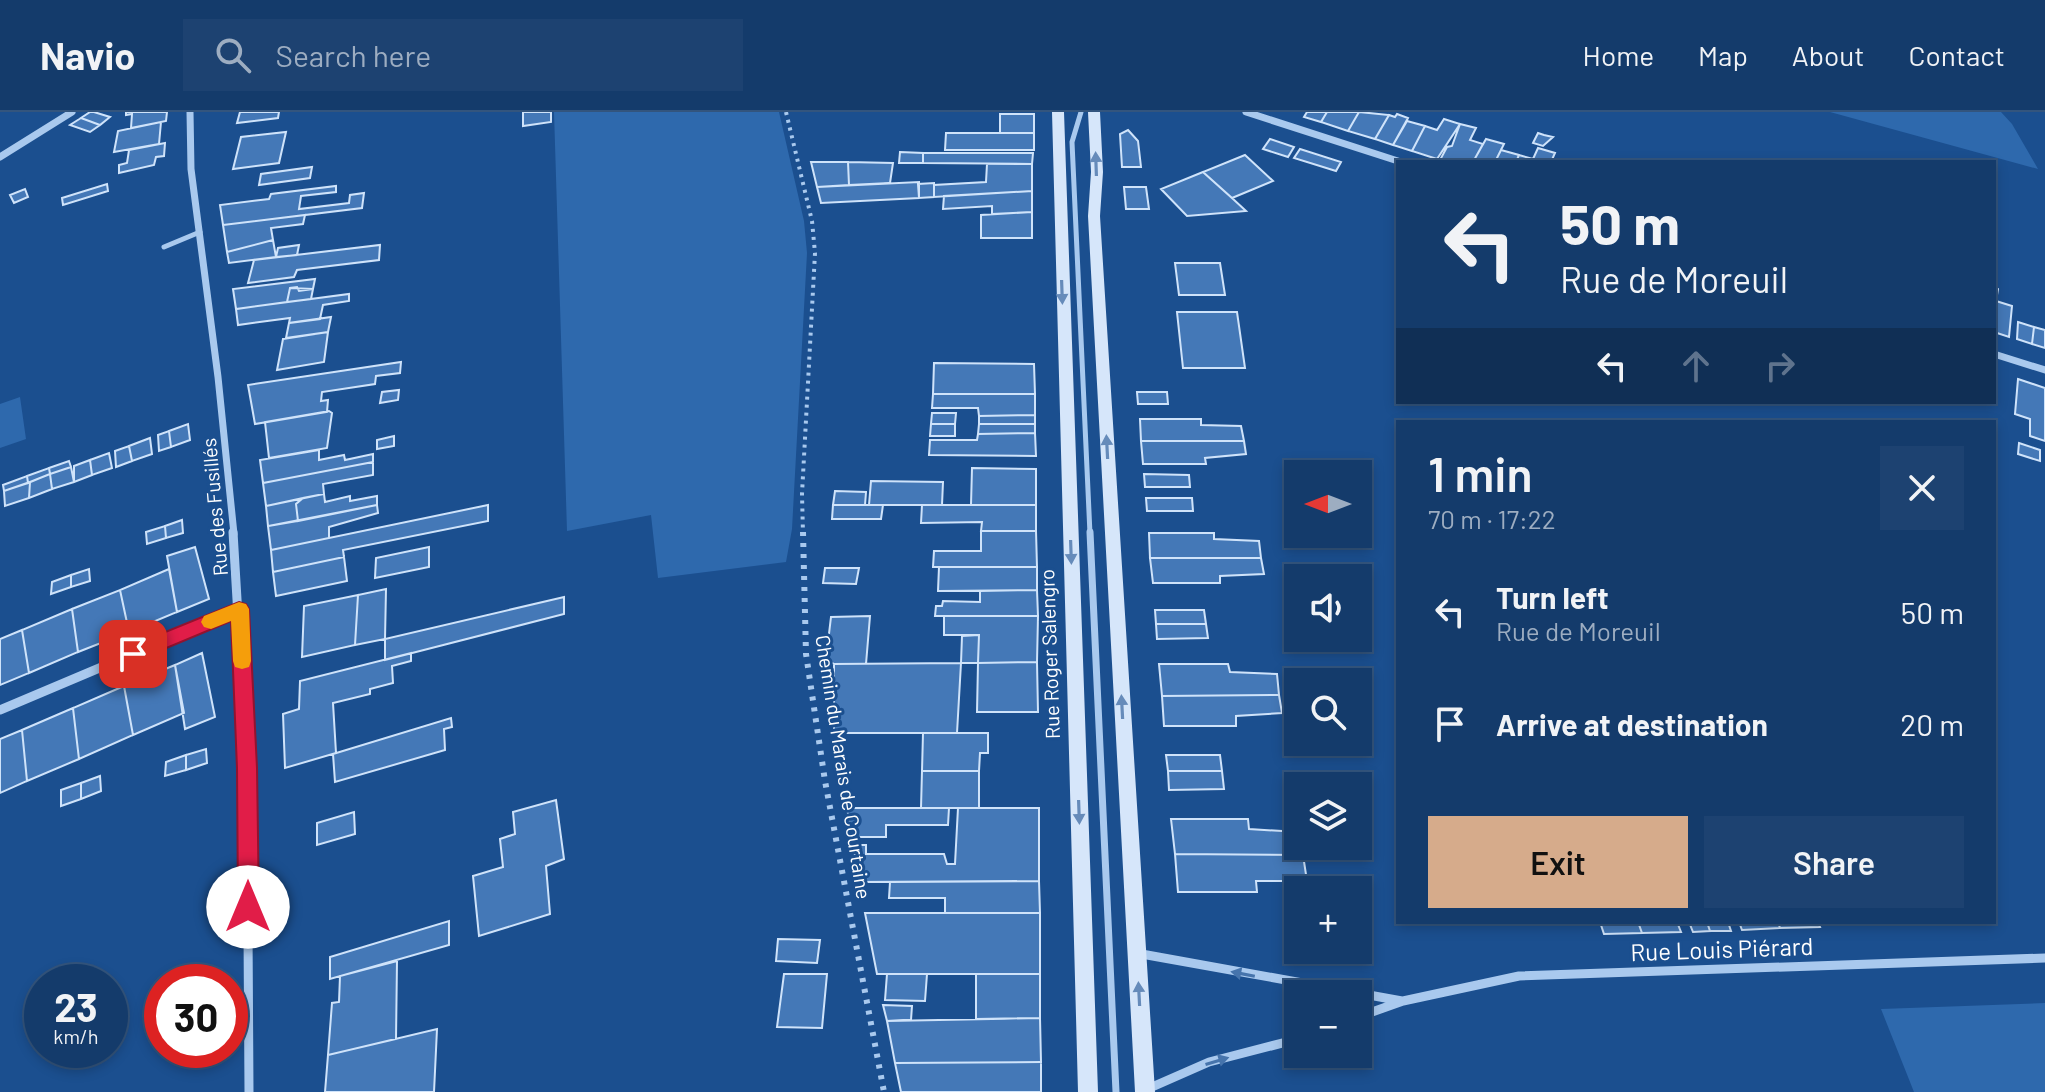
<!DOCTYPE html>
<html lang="en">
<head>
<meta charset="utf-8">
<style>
	body { margin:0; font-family:Barlow,sans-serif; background:#1d4271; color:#f1f3f6; height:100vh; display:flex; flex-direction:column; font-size:30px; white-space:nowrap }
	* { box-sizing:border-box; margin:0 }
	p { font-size:26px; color:#9dadc1 }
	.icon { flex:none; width:44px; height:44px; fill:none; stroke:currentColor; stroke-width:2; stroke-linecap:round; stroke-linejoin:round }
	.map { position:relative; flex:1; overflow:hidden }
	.details { position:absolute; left:1396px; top:308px; width:600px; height:504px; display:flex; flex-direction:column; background:#143b6b; border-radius:0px; box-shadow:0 4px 12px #0003,0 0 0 2px #33557e }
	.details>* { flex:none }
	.top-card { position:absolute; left:1396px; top:48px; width:600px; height:244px; border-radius:0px; box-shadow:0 4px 12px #0003,0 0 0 2px #33557e; background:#143b6b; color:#f1f3f6; overflow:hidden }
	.needle { width:52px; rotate:270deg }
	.tools { position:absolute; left:1284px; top:348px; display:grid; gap:16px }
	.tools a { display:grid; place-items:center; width:88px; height:88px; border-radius:0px; background:#143b6b; box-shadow:0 4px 12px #0003,0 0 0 2px #33557e; font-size:40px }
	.speed { position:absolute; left:24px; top:852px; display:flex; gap:16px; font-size:40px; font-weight:700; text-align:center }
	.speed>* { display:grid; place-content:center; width:104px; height:104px; border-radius:50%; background:#143b6b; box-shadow:0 4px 12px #0003,0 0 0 2px #33557e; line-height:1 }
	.speed small { font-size:20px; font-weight:400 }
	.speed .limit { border:12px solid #d22; background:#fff; color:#111 }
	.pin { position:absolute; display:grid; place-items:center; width:68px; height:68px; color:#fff; margin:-34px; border-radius:16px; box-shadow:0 4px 12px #0006 }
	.me { position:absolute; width:88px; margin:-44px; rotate:0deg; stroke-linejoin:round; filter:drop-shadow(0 0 6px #0008) }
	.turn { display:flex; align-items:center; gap:28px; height:168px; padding:0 32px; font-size:36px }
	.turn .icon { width:104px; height:104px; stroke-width:2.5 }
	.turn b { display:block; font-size:56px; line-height:68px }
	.lanes { display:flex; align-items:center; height:76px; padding:0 32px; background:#0003; justify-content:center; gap:40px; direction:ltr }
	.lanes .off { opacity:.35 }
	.round { display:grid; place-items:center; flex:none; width:84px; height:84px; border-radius:0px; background:#1d4271 }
	.head { display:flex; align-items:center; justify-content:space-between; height:136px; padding:0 32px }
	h1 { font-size:48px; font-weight:600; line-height:60px }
	.primary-button { display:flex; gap:16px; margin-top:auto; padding:16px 32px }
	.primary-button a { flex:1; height:92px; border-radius:0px; background:#d6ab8b; color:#111; font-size:32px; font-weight:600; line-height:92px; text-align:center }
	.primary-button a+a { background:#1d4271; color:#f1f3f6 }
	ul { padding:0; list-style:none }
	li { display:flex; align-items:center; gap:24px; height:112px; padding:0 32px }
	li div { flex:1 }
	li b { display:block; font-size:30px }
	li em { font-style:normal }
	header { display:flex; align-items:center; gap:48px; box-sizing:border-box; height:112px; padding:0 40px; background:#143b6b; border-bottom:2px solid #33557e }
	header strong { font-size:38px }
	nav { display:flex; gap:44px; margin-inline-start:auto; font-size:28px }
	.search { width:560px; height:72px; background:#1d4271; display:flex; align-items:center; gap:20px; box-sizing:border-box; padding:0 28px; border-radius:0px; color:#9dadc1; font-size:30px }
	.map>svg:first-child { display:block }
	.green { fill:#2e69ad }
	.building { fill:#4478b7; stroke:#cfe3fa; stroke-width:2 }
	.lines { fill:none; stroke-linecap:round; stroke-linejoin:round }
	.path-far1 { stroke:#a9c9ee; stroke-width:4; stroke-dasharray:3 5; stroke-linecap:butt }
	.path { stroke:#a9c9ee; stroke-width:6; stroke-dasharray:4 7; stroke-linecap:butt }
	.service-far1 { stroke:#a9c9ee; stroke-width:5 }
	.service { stroke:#a9c9ee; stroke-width:7 }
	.minor-far1 { stroke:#a9c9ee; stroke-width:7 }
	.minor { stroke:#a9c9ee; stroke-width:9 }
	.secondary { fill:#d6e6fa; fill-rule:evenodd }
	.oneway { fill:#668bba }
	.oneway2 { fill:#4674ac }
	.route { fill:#e11d48; stroke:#92132f; stroke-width:2 }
	.slow { fill:#f59e0b }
	.labels { text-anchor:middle; stroke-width:6; stroke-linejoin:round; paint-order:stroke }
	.street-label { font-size:20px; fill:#fff; stroke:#1b4f8f }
	.near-street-label { font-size:24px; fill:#fff; stroke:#1b4f8f }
</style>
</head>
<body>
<header>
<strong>Navio</strong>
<div class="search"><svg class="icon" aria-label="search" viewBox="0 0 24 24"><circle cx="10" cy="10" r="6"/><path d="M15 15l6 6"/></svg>Search here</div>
<nav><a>Home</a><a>Map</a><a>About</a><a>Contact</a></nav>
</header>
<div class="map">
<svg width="2045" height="980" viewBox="0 0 2045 980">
	<rect width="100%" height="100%" fill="#1b4f8f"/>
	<path class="green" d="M554,0H779L804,109L807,141L792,417L786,450L658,466L651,403L567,419Z
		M1830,0H2001L2012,12L2038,57Z
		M20,285L26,327L0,336V292Z
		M2045,891V980H1914L1881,897Z"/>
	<path class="building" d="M90,0H94L110,5L100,13L81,6Z
		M126,0H167L166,9L131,16L132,2L126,3Z
		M240,0H279L278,6L237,11Z
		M523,0H551V10L523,14Z
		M1307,0H1327L1321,10L1304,5Z
		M1327,0H1359L1348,19L1321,10Z
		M1359,0L1389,3L1375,27L1348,19Z
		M1000,2H1034V21H1000Z
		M1397,2L1408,6L1393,33L1375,27L1389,3L1395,5Z
		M81,6L100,13L90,20L70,13Z
		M1444,7L1460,12L1437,47L1412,39L1425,14L1437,18Z
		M1407,9L1425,14L1412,39L1393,33Z
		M161,10L159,32L114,40L118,19Z
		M1460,12L1476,16L1470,28L1483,32L1473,50L1440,48L1447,35L1452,34Z
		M1128,18L1138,29L1141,55H1122L1120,22Z
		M286,20L279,51L233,57L241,25Z
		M946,21H1034V38H945Z
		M1538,21L1544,23L1553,25L1543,34L1533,31Z
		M1270,27L1294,35L1288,45L1263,37Z
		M1486,27L1504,32L1495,50H1473Z
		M165,31L164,44L156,45L154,53L119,61V53L127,51L129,38Z
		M1538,36L1555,41L1551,50H1516L1519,43L1533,47Z
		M1300,37L1341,50L1336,59L1294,46Z
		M1501,38L1519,43L1516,50H1495Z
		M900,40L923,41V51H899Z
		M923,41H1033L1032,52L923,51Z
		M1245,43L1273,69L1232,86L1203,60Z
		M811,50H848L849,73L817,75Z
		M848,50L893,51L890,71L849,73Z
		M987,52H1032V79L934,85V73L986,70Z
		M312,55L310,66L259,73L261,62Z
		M1203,60L1232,86L1246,99L1187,104L1161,77Z
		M919,70V86L821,91L817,75Z
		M934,71V85L919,86L918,72Z
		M107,72L108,79L63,93L62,86Z
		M336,74V80L301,84L299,97L349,91L350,83L364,81L362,96L223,113L220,93L269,87L271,82Z
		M1124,75H1146L1149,97H1126Z
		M25,77L28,85L14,91L10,83Z
		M1032,79V100L992,102V94L943,97L944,84Z
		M1032,100V126H981V103Z
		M305,103L303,112L271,116L273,128L227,140L223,113Z
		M273,128L276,145L229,151L227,140Z
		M299,133L297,143L276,145L278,136Z
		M380,133L379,148L297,158L294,165L248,171L254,148Z
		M1175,151H1220L1225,183H1179Z
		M315,167L313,177L290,176L287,190L236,197L233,177Z
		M297,175L299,179L313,177L311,187L287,190L290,176Z
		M1994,175L1998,177L1996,189L2012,194L2009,225L1994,220Z
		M349,182V189L323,193L320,207L289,211L290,206L238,213L236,197Z
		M1177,200H1237L1245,256H1183Z
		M331,205L328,220L286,226L289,211Z
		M2018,210L2034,215L2032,232L2017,227Z
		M2034,215L2045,218V236L2032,232Z
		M328,220L324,250L277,258L283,227Z
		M401,250L400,261L376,264L375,272L322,280L321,289L328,288L327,300L255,312L248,273Z
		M934,251L1034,252L1035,282H933Z
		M2018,267L2045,276V329L2030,324V307L2015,302Z
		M399,278L398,288L380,291L382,280Z
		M1137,280H1167L1168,292H1138Z
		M933,282H1035V303L979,304L978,296H932Z
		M329,299L332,301L327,336L269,346L265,310Z
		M932,301H956L955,312H931Z
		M1035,303V312H979V304Z
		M1140,307H1201V313L1241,314L1244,329H1141Z
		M188,312L190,328L171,335L169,319Z
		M931,312H955V324H930Z
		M979,312H1035V321L978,322Z
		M169,319L171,335L159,339L158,323Z
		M1035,321L1036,344L929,343L930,328H977L978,322Z
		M394,324V334L377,337V328Z
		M150,326L152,342L132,349L129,334Z
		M1141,329H1244L1246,342L1205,346L1206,352H1143Z
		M2019,331L2040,338V349L2018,342Z
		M129,334L132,349L116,355L115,339Z
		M319,338V348L344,343L345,348L373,342V350L263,371L260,348Z
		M109,341L112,356L92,363L90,348Z
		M90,348L92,363L74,370V354Z
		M69,349L71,355L50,362L49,356Z
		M373,350V363L323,372L324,382L266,394L263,371Z
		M71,355L74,370L52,377L50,362Z
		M49,356L50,362L28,371L27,364Z
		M972,356L1036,357V393H971Z
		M50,362L52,377L29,386L30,370Z
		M1144,362L1189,363L1190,375H1145Z
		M27,364L28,371L4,379L3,373Z
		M871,369L943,370L942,393H869Z
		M30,370L29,386L5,394L4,379Z
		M835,379L866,380L865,393H833Z
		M324,382L325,390L350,384V389L377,384V393L298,409L296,392L303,386Z
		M303,386L296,392L298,409L268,414L266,394Z
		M1146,386H1192L1193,399H1147Z
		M377,393L378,401L329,415V426L271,438L268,414Z
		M488,393V409L343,438L344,445L273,460L271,438Z
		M833,393H883L881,407H832Z
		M922,393H1036V419H981L982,410L921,411Z
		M182,408L183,421L166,426L165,414Z
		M165,414L166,426L147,432L146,420Z
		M981,419H1036L1037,455H933L934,439H981Z
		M1149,421H1214V427L1259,429L1261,446H1150Z
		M195,435L209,487L177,500L167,444Z
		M429,435V455L375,466L376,446Z
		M344,445L347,469L276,484L273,460Z
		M1150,446H1261L1264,462L1220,464V471H1153Z
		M939,455H1037V478L938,479Z
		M825,456H859L856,472L823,471Z
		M89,457L90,469L71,475V463Z
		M169,457L177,500L129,520L120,478Z
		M71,463V475L51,482L52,470Z
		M386,477L385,527L355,533L358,483Z
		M120,478L129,520L78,540L72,497Z
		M1037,478L1038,504H935L936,494H942L943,489L980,490V479Z
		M358,483L355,533L302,545L304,494Z
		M564,485V502L385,548V527Z
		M72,497L78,540L29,561L22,518Z
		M1155,498H1204L1206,512H1156Z
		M870,504L866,552H834L826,547L831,505Z
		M944,504H1038L1037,550L978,551L979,523H944Z
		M1156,512H1206L1208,526L1157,527Z
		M22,518L29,561L0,573V527Z
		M979,523L978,551H961L962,524Z
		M202,541L215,605L185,617L175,553Z
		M411,541V549L392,554L393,571L370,577V582L333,591L336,641L285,656L283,602L299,597L300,569Z
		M1037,550L1038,600H977L978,551Z
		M961,551L957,621H834V552Z
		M1159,552H1228L1230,560L1277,562L1279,583L1162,584Z
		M175,553L184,601L133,623L124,574Z
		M124,574L133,623L79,647L73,596Z
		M1279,583L1282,601L1236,604V614H1164L1162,584Z
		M73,596L79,647L27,669L22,618Z
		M451,606L452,615L444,617L445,638L335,670L333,642Z
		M22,618L27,669L0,681V627Z
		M923,621H988V641H980L979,659H922Z
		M206,637L207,651L186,658V643Z
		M186,643V658L165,664L166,650Z
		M1166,643H1220L1222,659H1168Z
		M922,659H979V696H921Z
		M1168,659H1222L1224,677L1169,678Z
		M100,664L101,679L81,687V671Z
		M81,671V687L61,694V678Z
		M556,688L564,747L546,754L550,802L479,824L473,764L503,755L500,727L515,722L513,700Z
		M847,696H949L948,713H886V725H852Z
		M958,696H1039V769L860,770L853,733H866V742H944L947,752H955Z
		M354,700L355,722L317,733V711Z
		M1171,707H1248L1249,717L1298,720V734H1302L1303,743L1175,742Z
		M1175,742L1303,743L1307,769H1256L1257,780H1178Z
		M1039,769L1040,801H945V786H889L890,770Z
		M1358,782L1366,830H1358Z
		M865,801H1040V862H877Z
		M449,809V833L330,867V845Z
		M1600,810H1638L1642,821L1604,822Z
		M1638,810H1677L1681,820L1642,821Z
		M1689,810H1707L1710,819L1693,820Z
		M1707,810H1728L1731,819H1710Z
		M1739,810H1778L1780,816L1742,818Z
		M1778,810H1818L1820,815L1780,816Z
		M778,827L820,828L817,851L776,849Z
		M397,849L396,927L328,943L332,891L339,890L340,864Z
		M784,862H827L822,916L777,915Z
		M887,862H927L925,889L885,888Z
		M976,862H1040V906L976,907Z
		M883,893L912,894L911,908L887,909Z
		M1040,906L1041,950L895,951L887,909Z
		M437,917L434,980H325L328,943Z
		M1041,950V980H901L895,951Z"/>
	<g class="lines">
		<path class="path-far1" d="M786,0L812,109L815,141L802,382L803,422"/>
		<path class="path" d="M803,420L806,542L825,669L884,980"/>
		<path class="service-far1" d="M1081,0L1072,30L1090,422
			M164,135L200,120"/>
		<path class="service" d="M1090,420L1116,980"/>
		<path class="minor-far1" d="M190,0L191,57L218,265L234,422
			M1246,0L1401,50
			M0,45L72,0
			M1994,242L2045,258"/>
		<path class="minor" d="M233,420L247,656L249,980
			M0,598L239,497
			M1136,841L1402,889
			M1358,905L1403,889L1519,864L2045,846
			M1145,978L1209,950L1298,927"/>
		<path class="secondary" d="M1052,0H1064L1098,980H1078Z
			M1088,0H1100L1103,60L1100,104L1155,980H1135L1088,104L1091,60Z"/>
	</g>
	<defs><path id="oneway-solid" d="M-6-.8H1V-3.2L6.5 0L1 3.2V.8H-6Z" transform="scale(2)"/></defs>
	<g class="oneway">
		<use href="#oneway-solid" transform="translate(1096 52) rotate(-92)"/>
		<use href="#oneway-solid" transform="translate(1062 180) rotate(88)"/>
		<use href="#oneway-solid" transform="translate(1107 335) rotate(-93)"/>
		<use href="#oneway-solid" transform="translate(1071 440) rotate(88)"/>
		<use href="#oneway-solid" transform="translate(1122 595) rotate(-93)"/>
		<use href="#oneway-solid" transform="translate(1079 700) rotate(88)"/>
		<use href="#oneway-solid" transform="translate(1139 882) rotate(-93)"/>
	</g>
	<g class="oneway2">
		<use href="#oneway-solid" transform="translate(1243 862) rotate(-169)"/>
		<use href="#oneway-solid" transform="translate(1217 949) rotate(-17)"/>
	</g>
	<path class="route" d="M239,490L246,492L249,497L257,656L259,795L256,803L248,806L241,803L238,795L237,656L231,509L133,550L126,548L124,542L126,536Z"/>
	<path class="slow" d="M239,490L246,492L249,497L251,549L249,555L242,557L235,555L233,549L231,509L211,517L204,515L201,510L204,504Z"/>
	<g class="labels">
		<g class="street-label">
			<text transform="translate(215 395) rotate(-95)" y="7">Rue des Fusillés</text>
			<text transform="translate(1050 542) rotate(-92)" y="7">Rue Roger Salengro</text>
			<text transform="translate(843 655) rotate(81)" y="7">Chemin du Marais de Courtaine</text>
		</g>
		<g class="near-street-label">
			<text transform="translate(1722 838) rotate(-2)" y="8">Rue Louis Piérard</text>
		</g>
	</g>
</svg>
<div class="tools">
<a><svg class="needle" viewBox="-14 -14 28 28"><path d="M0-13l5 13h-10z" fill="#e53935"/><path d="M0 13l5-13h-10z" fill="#9dadc1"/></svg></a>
<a><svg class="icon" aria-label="sound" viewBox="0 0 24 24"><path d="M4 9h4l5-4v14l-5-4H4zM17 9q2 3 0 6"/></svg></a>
<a><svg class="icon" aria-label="search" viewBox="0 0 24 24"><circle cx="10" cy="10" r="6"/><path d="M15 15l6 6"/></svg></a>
<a><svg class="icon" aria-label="layers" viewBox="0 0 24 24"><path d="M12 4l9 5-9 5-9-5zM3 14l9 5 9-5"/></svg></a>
<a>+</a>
<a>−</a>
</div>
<div class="speed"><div>23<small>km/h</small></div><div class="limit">30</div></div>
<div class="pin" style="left:133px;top:542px;background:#d93025"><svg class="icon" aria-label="arrive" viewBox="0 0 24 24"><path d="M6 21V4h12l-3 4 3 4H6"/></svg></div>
<svg class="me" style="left:248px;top:795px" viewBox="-20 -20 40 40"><circle r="19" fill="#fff"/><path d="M0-13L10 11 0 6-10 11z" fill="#e11d48"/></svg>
<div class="top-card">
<div class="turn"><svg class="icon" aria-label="left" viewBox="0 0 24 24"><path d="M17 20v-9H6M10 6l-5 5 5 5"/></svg><div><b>50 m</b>Rue de Moreuil</div></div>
<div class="lanes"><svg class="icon" aria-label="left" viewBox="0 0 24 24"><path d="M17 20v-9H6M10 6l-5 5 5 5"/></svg><svg class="icon off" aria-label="ahead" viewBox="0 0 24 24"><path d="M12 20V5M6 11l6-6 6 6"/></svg><svg class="icon off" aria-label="right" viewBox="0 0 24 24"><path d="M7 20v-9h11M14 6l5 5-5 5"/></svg></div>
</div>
<section class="details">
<div class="head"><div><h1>1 min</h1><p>70 m · 17:22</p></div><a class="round"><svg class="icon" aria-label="close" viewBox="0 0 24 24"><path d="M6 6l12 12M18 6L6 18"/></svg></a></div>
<ul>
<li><svg class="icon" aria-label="left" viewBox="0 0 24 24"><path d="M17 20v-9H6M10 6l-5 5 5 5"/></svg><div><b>Turn left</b><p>Rue de Moreuil</p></div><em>50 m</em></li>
<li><svg class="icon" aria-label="arrive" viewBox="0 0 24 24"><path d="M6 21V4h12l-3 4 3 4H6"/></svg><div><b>Arrive at destination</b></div><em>20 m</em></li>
</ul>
<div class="primary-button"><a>Exit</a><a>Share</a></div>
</section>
</div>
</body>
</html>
